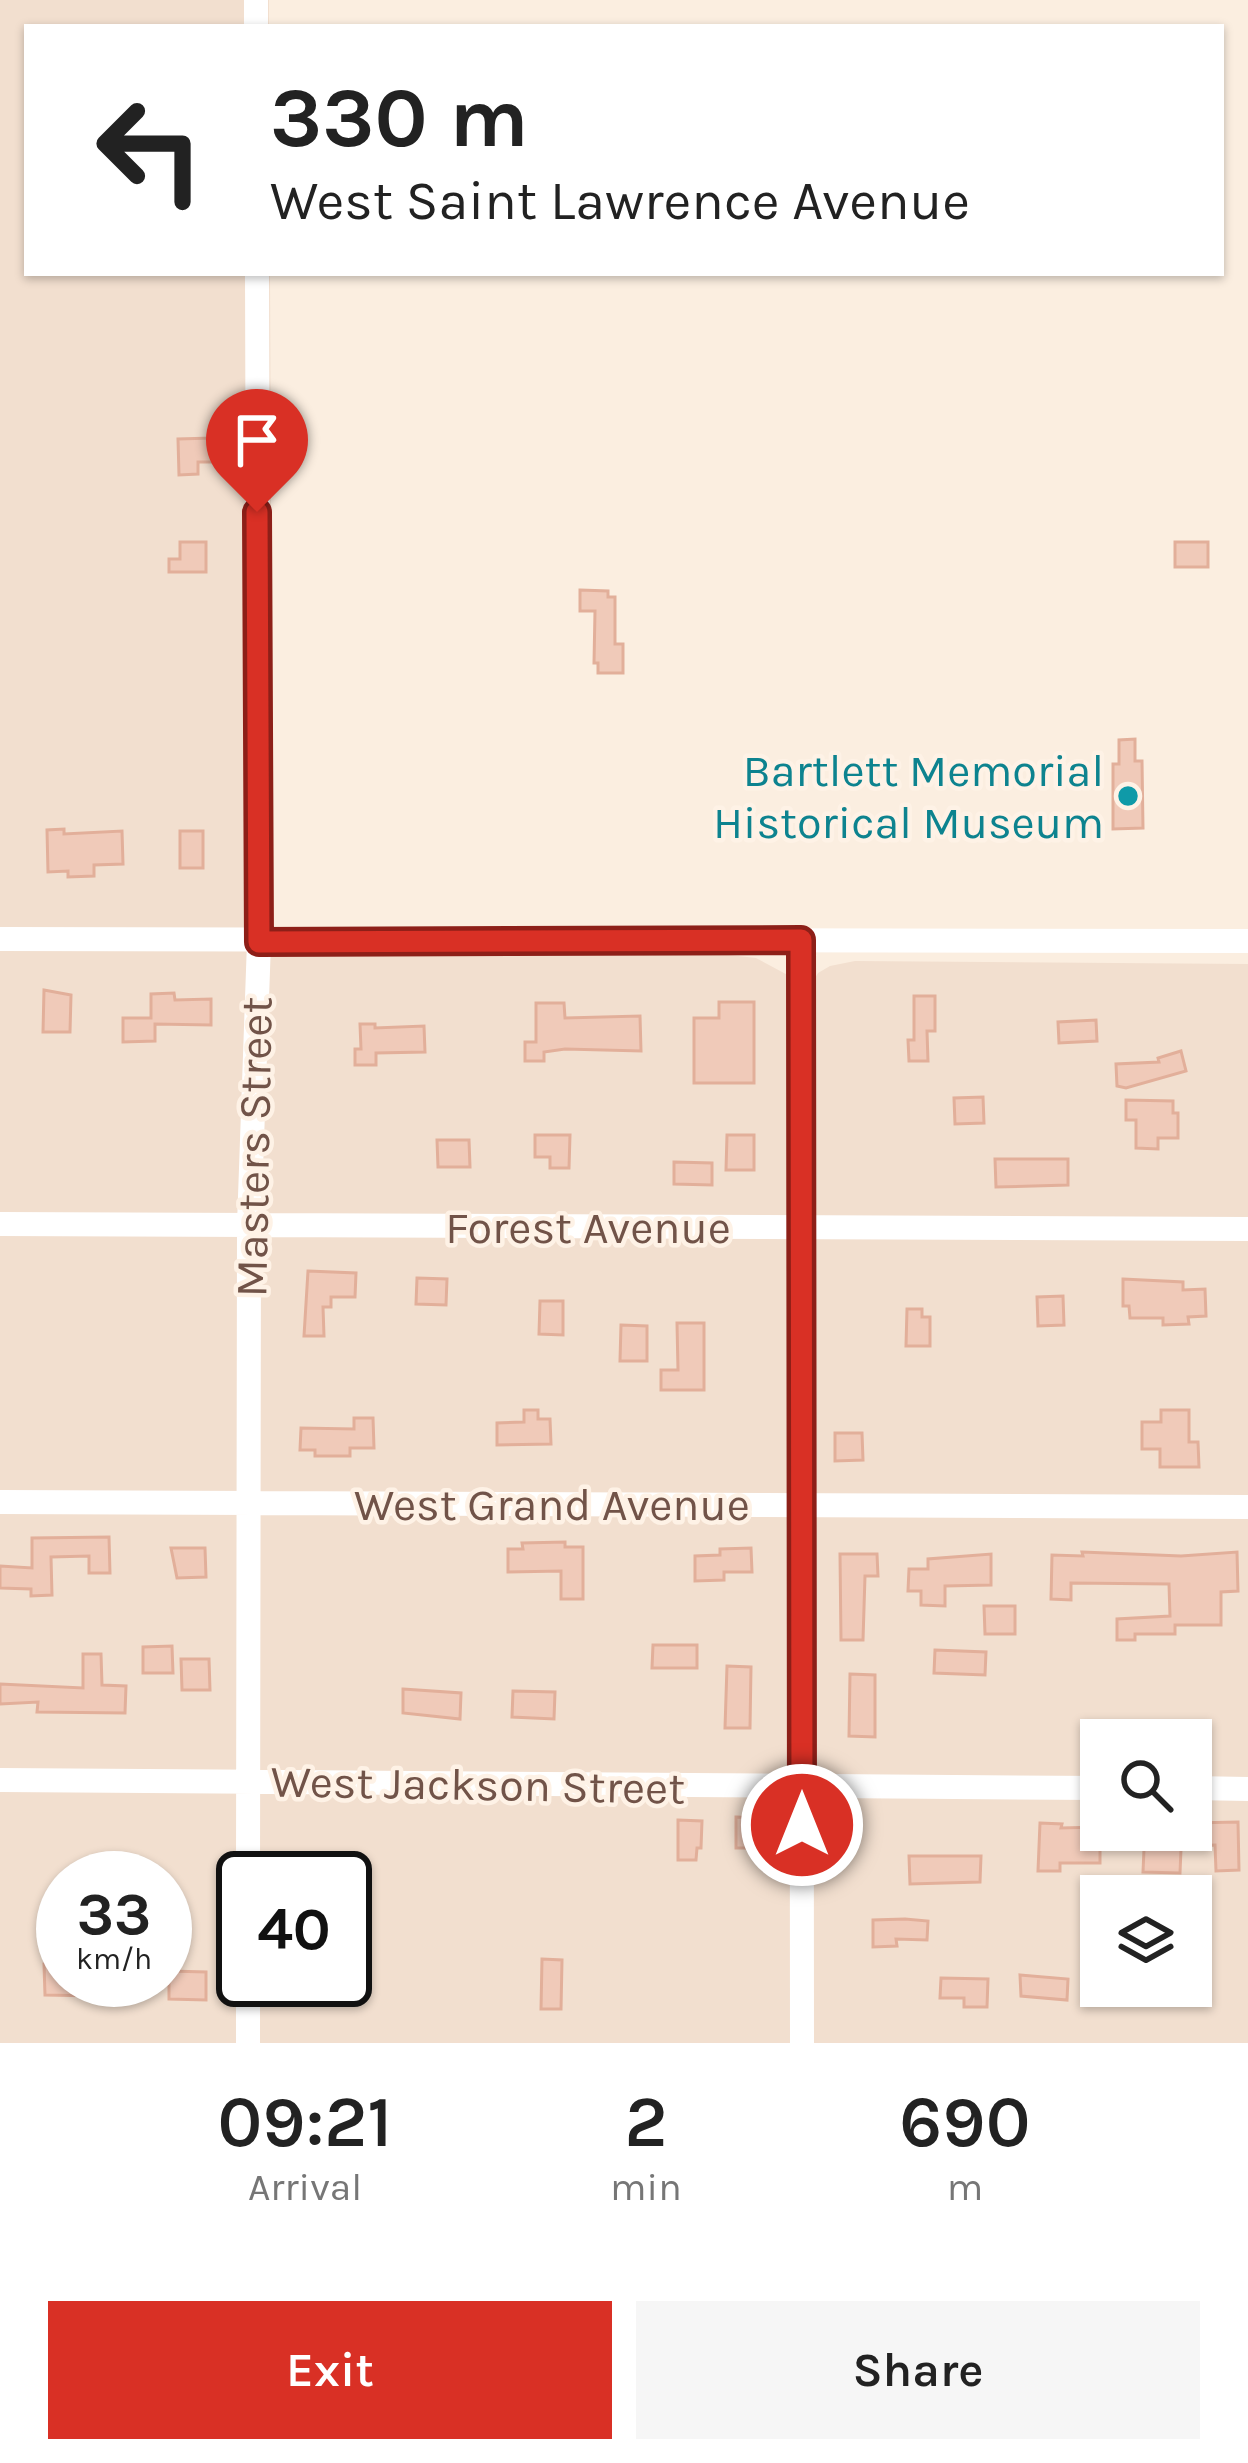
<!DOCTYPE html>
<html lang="en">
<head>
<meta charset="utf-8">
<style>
	body { margin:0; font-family:Karla,sans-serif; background:#f6f6f6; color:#222; height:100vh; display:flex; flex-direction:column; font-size:45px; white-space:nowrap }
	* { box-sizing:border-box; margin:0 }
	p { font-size:39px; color:#767676 }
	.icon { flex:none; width:66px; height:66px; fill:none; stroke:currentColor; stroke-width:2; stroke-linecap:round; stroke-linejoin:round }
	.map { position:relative; height:2043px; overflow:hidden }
	.panel { display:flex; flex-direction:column; background:#fff; flex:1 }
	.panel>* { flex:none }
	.hud { position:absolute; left:24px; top:24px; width:1200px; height:252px; border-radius:0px; box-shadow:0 3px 9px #0004; background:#fff; color:#222; overflow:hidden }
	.fabs { position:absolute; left:1080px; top:1719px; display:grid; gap:24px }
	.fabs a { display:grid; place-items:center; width:132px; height:132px; border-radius:0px; background:#fff; box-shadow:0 3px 9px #0004; font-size:60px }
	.speed { position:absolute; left:36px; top:1851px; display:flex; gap:24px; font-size:60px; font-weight:700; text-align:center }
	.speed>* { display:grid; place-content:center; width:156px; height:156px; border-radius:50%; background:#fff; box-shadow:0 3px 9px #0004; line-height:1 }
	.speed small { font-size:30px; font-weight:400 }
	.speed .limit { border:6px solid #111; border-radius:18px; background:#fff; color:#111 }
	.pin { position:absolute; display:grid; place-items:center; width:102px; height:102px; color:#fff; margin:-123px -51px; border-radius:50% 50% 50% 0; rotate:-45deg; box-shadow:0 0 12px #0007 }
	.pin .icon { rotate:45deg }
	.me { position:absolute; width:132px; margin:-66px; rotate:0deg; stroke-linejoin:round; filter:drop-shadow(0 0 9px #0008) }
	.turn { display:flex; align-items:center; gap:42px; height:252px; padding:0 48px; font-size:54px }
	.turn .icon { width:156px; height:156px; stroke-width:2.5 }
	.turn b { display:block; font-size:84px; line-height:102px }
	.eta { display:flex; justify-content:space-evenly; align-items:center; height:204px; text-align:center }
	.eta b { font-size:72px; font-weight:600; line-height:84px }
	.button { display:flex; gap:24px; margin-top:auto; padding:24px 48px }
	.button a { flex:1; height:138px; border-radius:0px; background:#d93025; color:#fff; font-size:48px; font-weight:600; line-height:138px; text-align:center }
	.button a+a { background:#f6f6f6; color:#222 }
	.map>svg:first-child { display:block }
	.residential { fill:#f2dfcf; fill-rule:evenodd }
	.building { fill:#f0cab9; stroke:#e2af9a; stroke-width:3 }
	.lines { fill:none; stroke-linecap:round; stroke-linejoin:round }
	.minor { stroke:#fff; stroke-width:24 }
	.route-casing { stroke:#8d1f18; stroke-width:30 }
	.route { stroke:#d93025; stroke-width:21 }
	.culture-dot { fill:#0f9aa8; stroke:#fef2e6; stroke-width:4.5 }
	.labels { text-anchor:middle; stroke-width:9; stroke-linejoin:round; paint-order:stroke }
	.culture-label { font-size:45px; fill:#0d838f; stroke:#fef2e6; text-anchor:end }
	.street-label { font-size:45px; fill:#715348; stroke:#fef2e6 }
</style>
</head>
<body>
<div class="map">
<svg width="1248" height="2043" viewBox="0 0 1248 2043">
	<rect width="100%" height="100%" fill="#fbeee0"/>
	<path class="residential" d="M0,0H269V27H27V273H270L273,953L702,952L756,958L810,987L818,973L830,966L855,961L1248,964V2043H0ZM1101,1740H1191V1830H1101ZM63,1878H165V1980H63ZM243,1878H345V1980H243ZM1101,1896H1191V1986H1101Z"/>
	<path class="building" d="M212,438L213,462H198V474L179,475L178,439Z
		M180,542H206V572H169V559H180Z
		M1175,542H1208V567H1175Z
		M580,590L608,591V597H615V644H623V673H598V663H594L595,611H580Z
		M1135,739V761H1142L1143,828L1113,829V764H1119V740Z
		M64,829V834L122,831L123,864L94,865V876L68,877V871L48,872L47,830Z
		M180,831H203V868H180Z
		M44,990L71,995L70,1032H43Z
		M174,993L175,1000L211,999V1025L155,1024V1041L123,1042V1018H151V994Z
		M914,996H935V1031H927L928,1061H909L908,1040H914Z
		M719,1002H754V1083H694V1018H719Z
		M536,1003H564L565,1018L640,1016L641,1051L565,1049L544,1052V1061H525V1042H536Z
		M1096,1020L1097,1041L1059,1043L1058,1022Z
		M360,1024H375V1028L424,1026L425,1052L376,1053V1065H355V1049H361Z
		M1181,1051L1186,1071L1126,1088L1117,1086L1116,1064L1159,1062L1158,1058Z
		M983,1097L984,1123L955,1124L954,1098Z
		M1126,1100L1173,1101V1113H1178V1138H1158V1149L1136,1148V1120H1126Z
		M535,1135H570L569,1168H550V1157H535Z
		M727,1135H754V1170H726Z
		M437,1140H469L470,1167H438Z
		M995,1159H1068V1185L996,1187Z
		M674,1162L712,1163V1185L674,1184Z
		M308,1271L356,1273L355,1297H331V1307H323L324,1336H304Z
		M417,1278L447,1279L446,1305L416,1304Z
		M1123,1279L1183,1282V1290L1205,1289L1206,1316L1188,1317L1189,1324L1163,1325V1318H1130L1129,1306H1123Z
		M1063,1296L1064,1325L1038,1326L1037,1297Z
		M540,1301H563V1335L539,1334Z
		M907,1309H922V1317H930V1346H906Z
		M677,1323H704V1390H661V1370H678Z
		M621,1325L647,1326V1361H620Z
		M524,1410H538V1419H550L551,1444L497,1445V1423L524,1422Z
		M1161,1410H1189V1442H1198L1199,1467H1160V1449H1142V1422H1161Z
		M354,1418H373L374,1448H350V1456H315V1450H300L301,1428L354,1429Z
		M835,1433H862L863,1460L835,1461Z
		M109,1537L110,1573H89V1556L51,1557L52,1595L31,1596V1589L0,1588V1566L32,1568V1538Z
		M565,1542V1547H583V1599H561V1571L508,1572V1549H523L522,1543Z
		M171,1548H205L206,1577L177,1578Z
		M751,1548L752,1572H724V1580L695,1581V1556L720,1555V1549Z
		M1082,1552L1181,1556L1237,1552L1238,1591L1221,1592V1625H1175V1634H1135V1640H1117V1619L1170,1616L1169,1584L1071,1583V1600L1051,1599L1052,1555L1083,1556Z
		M840,1554H877L878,1576H865L863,1640H841Z
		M991,1554V1585L945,1586V1606L921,1605V1591H908L909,1569H928V1559Z
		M984,1606H1015V1634H985Z
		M653,1645H697V1668H652Z
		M172,1646L173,1673H143V1647Z
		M935,1650L986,1652L985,1675L934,1673Z
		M83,1654H101L102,1685L126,1686L125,1713L37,1712L38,1702L0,1704V1684L83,1688Z
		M181,1659H209L210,1690H182Z
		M727,1666L751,1667L750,1728H725Z
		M850,1674L875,1675V1737L849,1736Z
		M403,1689L461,1693L460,1719L403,1713Z
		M513,1691L555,1692L554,1719L512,1717Z
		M736,1817L760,1818V1848H736Z
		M678,1820L702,1821L701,1848H697L696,1860H678Z
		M1238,1822L1239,1870L1216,1871L1215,1845L1172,1846L1171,1830H1191V1823Z
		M1040,1823L1062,1824L1061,1828L1100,1827V1863H1060V1871H1038Z
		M1144,1849H1181L1180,1873L1143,1872Z
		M909,1856H981L980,1882L910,1884Z
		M905,1919L928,1921L927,1940L896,1939L897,1946L873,1947V1920Z
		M542,1959L562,1960L561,2009H541Z
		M44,1964L63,1965V1980H97V1996L45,1995Z
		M169,1971L206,1972V2000L169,1999Z
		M1020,1975L1068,1979L1067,2000L1021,1996Z
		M941,1978L988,1979L987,2007H964V1998H940Z"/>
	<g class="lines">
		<path class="minor" d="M256,0V27
			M0,939L1248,941
			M801,940L802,2043
			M0,1224L1248,1229
			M0,1502L1248,1507
			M0,1780L1101,1788
			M1191,1788L1248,1789
			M248,1878L249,1225L259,942L257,273
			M248,2043V1980"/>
	</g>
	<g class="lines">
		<defs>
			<path id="route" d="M257,512L259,942L801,940L802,1825"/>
		</defs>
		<use href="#route" class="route-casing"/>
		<use href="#route" class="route"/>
	</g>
	<circle class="culture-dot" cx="1128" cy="796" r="12"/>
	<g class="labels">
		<g class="culture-label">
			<text x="1104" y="786">Bartlett Memorial<tspan x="1104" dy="52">Historical Museum</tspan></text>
		</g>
		<g class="street-label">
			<text transform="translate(253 1147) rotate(-89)" y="16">Masters Street</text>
			<text x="588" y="1243">Forest Avenue</text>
			<text x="552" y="1520">West Grand Avenue</text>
			<text transform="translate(478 1784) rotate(1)" y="16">West Jackson Street</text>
		</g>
	</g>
</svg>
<div class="fabs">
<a><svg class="icon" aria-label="search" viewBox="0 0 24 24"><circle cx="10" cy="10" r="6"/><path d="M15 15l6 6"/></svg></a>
<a><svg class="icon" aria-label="layers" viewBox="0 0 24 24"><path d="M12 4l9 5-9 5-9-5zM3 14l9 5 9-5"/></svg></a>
</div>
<div class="speed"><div>33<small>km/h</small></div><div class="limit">40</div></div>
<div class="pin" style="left:257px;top:512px;background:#d93025"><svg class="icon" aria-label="arrive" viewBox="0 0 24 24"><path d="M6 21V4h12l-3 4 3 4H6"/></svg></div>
<svg class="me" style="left:802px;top:1825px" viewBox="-20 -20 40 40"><circle r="17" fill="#d93025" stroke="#fff" stroke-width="3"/><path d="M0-11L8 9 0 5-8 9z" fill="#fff"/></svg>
<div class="hud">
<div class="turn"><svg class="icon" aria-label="left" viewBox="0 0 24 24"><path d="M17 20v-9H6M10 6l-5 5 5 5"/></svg><div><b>330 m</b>West Saint Lawrence Avenue</div></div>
</div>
</div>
<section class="panel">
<div class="eta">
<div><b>09:21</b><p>Arrival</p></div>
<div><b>2</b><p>min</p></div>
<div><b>690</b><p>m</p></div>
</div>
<div class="button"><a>Exit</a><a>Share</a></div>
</section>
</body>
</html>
